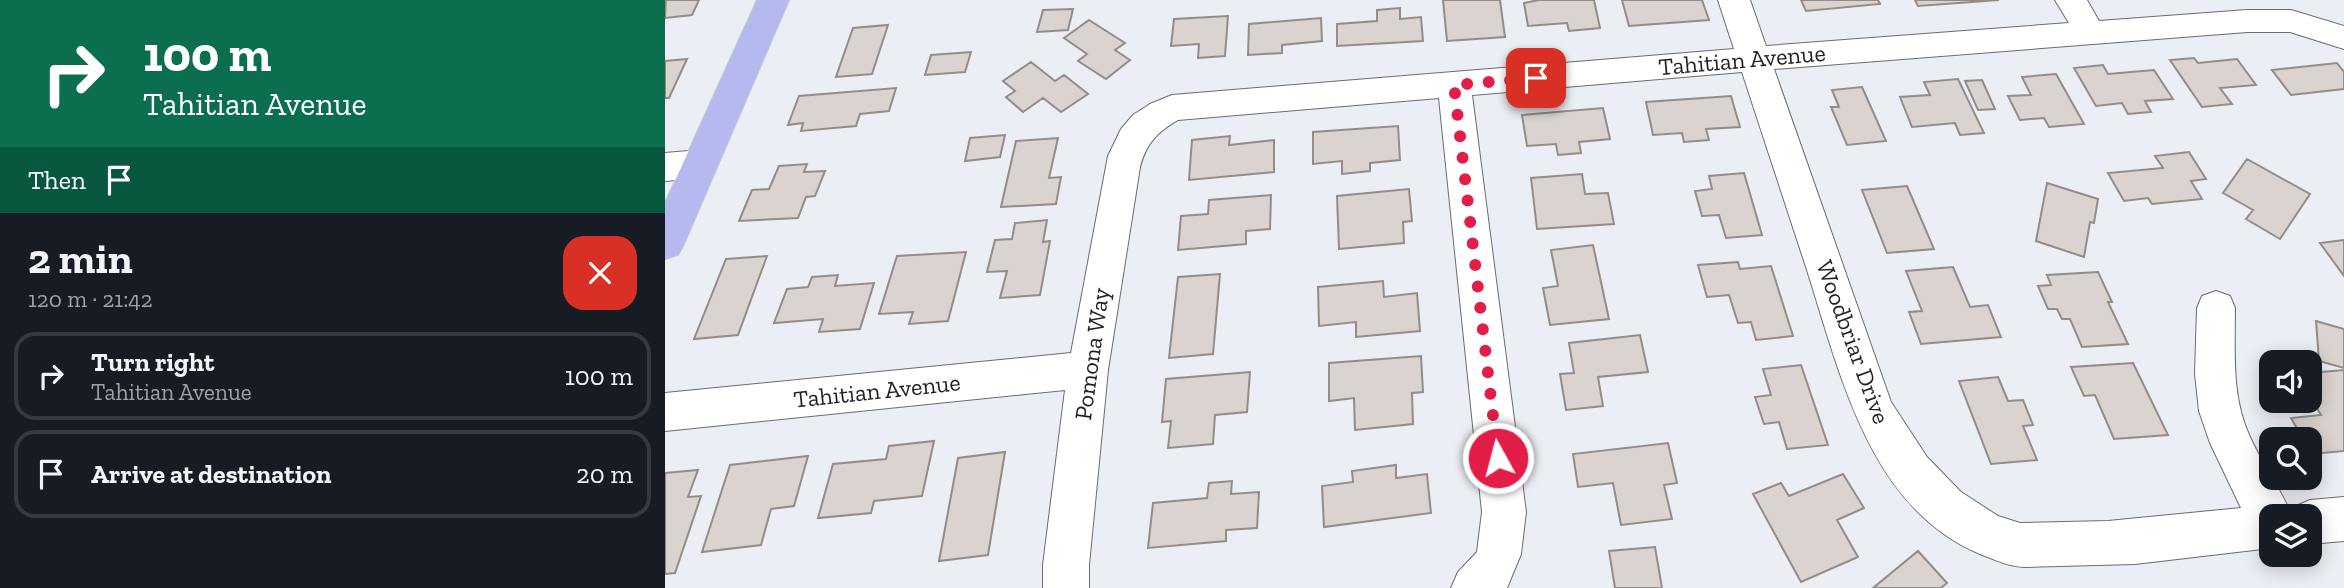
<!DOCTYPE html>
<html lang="en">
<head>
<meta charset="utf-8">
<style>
	body { margin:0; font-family:"Zilla Slab",serif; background:#242831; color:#f1f3f6; height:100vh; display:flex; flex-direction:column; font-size:26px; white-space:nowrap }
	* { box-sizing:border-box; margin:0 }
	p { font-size:23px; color:#9ea1a6 }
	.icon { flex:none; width:38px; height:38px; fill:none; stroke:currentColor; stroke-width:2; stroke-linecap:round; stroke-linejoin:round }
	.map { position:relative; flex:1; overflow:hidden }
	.side { display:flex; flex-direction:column; background:#171b24; width:665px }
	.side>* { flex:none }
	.guide { background:#0b6e4f; color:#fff; overflow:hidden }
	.tools { position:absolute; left:1594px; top:350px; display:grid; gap:14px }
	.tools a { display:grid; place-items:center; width:63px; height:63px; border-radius:14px; background:#171b24; box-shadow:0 4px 18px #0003; font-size:35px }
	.pin { position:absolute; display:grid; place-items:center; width:60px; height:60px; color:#fff; margin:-30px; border-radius:14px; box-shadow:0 4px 10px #0006 }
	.me { position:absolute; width:77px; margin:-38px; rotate:353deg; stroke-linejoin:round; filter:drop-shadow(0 0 5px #0008) }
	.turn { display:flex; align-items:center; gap:24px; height:147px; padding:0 28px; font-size:32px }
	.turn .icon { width:91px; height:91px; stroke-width:2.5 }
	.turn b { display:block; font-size:49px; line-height:60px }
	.then { display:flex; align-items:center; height:66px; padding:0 28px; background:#0003; gap:14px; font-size:26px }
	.round { display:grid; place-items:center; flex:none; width:74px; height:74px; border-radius:21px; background:#242831 }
	.summary { display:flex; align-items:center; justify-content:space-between; height:119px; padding:0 28px }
	h1 { font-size:42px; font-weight:700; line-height:52px }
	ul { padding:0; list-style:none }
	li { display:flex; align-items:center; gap:21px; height:88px; margin:0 14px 10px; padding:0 14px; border:4px solid #363941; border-radius:21px }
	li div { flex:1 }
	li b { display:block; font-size:26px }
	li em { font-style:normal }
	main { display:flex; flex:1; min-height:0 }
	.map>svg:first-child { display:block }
	.building { fill:#dad3cf; stroke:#938d89; stroke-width:2 }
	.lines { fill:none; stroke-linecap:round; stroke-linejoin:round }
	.minor-casing { stroke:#6a6c72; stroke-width:2 }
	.major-casing { stroke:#c9c9ca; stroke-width:2 }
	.minor { fill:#fff; fill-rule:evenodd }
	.major { fill:#b5b9ef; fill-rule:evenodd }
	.route { stroke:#e11d48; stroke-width:12; stroke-dasharray:0 21.6 }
	.labels { text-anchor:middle; stroke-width:5; stroke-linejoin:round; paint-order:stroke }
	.street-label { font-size:24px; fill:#1f2023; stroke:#fff }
</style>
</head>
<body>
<main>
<section class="side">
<div class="guide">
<div class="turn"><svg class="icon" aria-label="right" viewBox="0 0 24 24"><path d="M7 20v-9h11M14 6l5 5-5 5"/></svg><div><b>100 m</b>Tahitian Avenue</div></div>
<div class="then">Then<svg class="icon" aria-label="arrive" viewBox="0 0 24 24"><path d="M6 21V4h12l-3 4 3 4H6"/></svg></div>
</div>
<div class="summary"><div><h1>2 min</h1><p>120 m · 21:42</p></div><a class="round" style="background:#d93025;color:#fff"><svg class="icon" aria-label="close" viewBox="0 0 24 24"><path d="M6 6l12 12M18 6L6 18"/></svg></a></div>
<ul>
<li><svg class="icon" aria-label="right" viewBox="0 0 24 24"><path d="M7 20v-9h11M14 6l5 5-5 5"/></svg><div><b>Turn right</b><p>Tahitian Avenue</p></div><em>100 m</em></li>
<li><svg class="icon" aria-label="arrive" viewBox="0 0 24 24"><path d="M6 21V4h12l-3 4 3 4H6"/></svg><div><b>Arrive at destination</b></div><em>20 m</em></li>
</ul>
</section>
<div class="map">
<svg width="1679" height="588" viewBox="0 0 1679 588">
	<rect width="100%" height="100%" fill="#eceef5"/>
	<path class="building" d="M1,0H34L27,15L0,18Z
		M778,0H835L840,37L782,41Z
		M874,0H929L935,28L904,31L902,23L863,26L859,3Z
		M957,0H1037L1044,20L964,26Z
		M1136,0H1213L1215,4L1141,11Z
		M1250,0H1334L1253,6Z
		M735,8V19L756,17L758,41L672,46V24L712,21V10Z
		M408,9L403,30L372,32L378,10Z
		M563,16L560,56L533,58L534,44L506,46L509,19Z
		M656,18L657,41L617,45V53L583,55L584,24Z
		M424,20L460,43L450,50L465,60L441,79L413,61L422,54L399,38Z
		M223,25L207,74L171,77L188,28Z
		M306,52L300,72L260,75L266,55Z
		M1529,58L1533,63L1572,59L1591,85L1555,88L1567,104L1537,107L1505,60Z
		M22,59L4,98H0V61Z
		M366,62L390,81L399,75L423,94L396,112L378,98L358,112L341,97L350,91L338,81Z
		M1672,63L1679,72V89L1626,95L1607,70Z
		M1438,65L1443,74L1489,70L1508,99L1480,101L1486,112L1463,114L1457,103L1431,106L1409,68Z
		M1391,74L1419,124L1384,127L1379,118L1355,120L1343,96L1366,95L1357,77Z
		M1293,79L1319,133L1295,135L1290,123L1247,127L1235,97L1265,95L1259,82Z
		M1317,80L1330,109L1313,110L1300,81Z
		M1197,87L1221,141L1182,145L1166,107H1174L1167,90Z
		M231,88L224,111L195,114L191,126L136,131L138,123L123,125L134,96Z
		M1066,96L1075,127L1041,129L1044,140L1019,142L1017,133L988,135L981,102Z
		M938,108L945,139L914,142L916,153L893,155L891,144L862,146L857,115Z
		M733,126L735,160L705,163V171L677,174V161L648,164V132Z
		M340,135L335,157L300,161L305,138Z
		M565,136L564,145L609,140V172L524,180L527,140Z
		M393,138L384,178L396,177L391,204L336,207L351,141Z
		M1524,152L1541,179L1526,181L1537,199L1487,204L1483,198L1459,201L1443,173L1498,168L1490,156Z
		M1582,159L1645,194L1615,239L1581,219L1588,210L1558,193Z
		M142,164L139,172L160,171L150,196L141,197L133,218L74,221L87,190L104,189L114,166Z
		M1079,173L1097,235L1061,238L1054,215L1037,216L1030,191L1047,189L1044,176Z
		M917,174L920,194L943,193L949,224L872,229L866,178Z
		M1382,183L1433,199L1429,223L1425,222L1419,257L1371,241Z
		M1242,186L1269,249L1222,253L1197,190Z
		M744,189L747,221L738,222L739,243L674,249L672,196Z
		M606,195L605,229L581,231V244L513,250L516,216L543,214L544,200Z
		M382,220L378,242L385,241L375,295L335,298L342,271L322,272L330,240L347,239L350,223Z
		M1679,240V276L1655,243Z
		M928,245L944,319L885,325L878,288L893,286L886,250Z
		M301,252L283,321L244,324L248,312L214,314L232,256Z
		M102,256L73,335L29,339L61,259Z
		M1073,262L1075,269L1106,266L1128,336L1091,340L1086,322L1073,323L1064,295L1042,297L1033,265Z
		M1288,267L1305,307L1323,305L1336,337L1256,344L1244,312L1257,311L1241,271Z
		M1433,272L1447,302H1443L1463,344L1417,347L1405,319H1397L1392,309H1383L1373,286L1386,285L1382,275Z
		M555,274L548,354L504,358L513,277Z
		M173,275L170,286L209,283L195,329L154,332L158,319L109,323L122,289L143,287L147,277Z
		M718,281L719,297L752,293L755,331L691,337V322L654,326L653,287Z
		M1651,321L1679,329V368L1654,361Z
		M975,335L983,372L933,377L938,406L901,410L895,374L909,373L904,343Z
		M756,356L758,392L747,393L748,424L690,430L689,398L664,401V363Z
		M1468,363L1503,435L1449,439L1430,395L1419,396L1406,367Z
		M1136,365L1163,445L1122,449L1114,422L1099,424L1090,397L1106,395L1098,369Z
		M1679,370V451L1646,454L1645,439H1638L1626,418L1656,415L1645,397V373Z
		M585,372L582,412L550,415L548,444L503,448L506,421L497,422L501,379Z
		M1333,377L1343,401L1358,400L1368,425L1358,426L1372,460L1326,464L1294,381Z
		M269,441L257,496L209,501L206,513L153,518L168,464L221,459L224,446Z
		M1003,443L1012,483L999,485L1007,519L956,525L948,483L913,487L908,454Z
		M340,452L323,555L274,561L293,458Z
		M143,456L129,506L106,509L96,545L37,552L65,465Z
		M731,465V478L762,474L766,513L659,527L657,486L688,482L687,471Z
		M33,470L23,497L36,496L10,573L0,574V473Z
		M1178,474L1199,508L1172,520L1193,557L1136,582L1088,494L1116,483L1124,496Z
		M567,481L566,494L594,492L592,528L561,530V541L483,548L488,503L542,498L544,483Z
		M990,547L997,588H950L944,551Z
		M1253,551L1282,583L1276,588H1208Z"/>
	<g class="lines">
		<defs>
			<path id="minor" d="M1053,0H1085L1101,46L1404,23L1390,0H1422L1434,21L1582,10H1626L1679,26V49L1625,32H1582L1109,69L1226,402L1262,457L1296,492L1333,516L1355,523L1443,521L1576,508L1545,443L1534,411L1530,374L1532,308L1537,296L1551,291L1565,296L1570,308C1570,351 1566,397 1585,437C1597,464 1615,487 1626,514L1629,507L1645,500L1679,497V541L1645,544V516H1606V548L1470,564L1361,567C1345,567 1330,560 1315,554C1202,507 1174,368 1140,264C1119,200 1098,136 1077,72L807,95L861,512L856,554L842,588H786L793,572L812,552L817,512L774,98L513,120C492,132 481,144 475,167L443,370L424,565V588H378V565L400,390L0,431V393L406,353L443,156L456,129L468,115L485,104L507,95L1069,49Z
				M35,150L47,154L53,164L47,174L35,178L0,181V153Z"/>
			<path id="major" d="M92,0H124L19,244L13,255L0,259V203Z"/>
		</defs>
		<use href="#minor" class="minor-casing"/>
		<use href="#major" class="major-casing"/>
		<use href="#minor" class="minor"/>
		<use href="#major" class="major"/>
	</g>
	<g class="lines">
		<path class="route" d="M833,458L789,85L871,78"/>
	</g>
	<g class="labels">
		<g class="street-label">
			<text transform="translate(1077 60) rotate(-5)" y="8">Tahitian Avenue</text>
			<text transform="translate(1188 342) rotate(70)" y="8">Woodbriar Drive</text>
			<text transform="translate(427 354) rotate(-82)" y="8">Pomona Way</text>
			<text transform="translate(212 391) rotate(-6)" y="8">Tahitian Avenue</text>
		</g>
	</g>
</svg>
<div class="tools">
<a><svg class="icon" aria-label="sound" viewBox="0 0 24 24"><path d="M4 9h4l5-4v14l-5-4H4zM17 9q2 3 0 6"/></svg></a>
<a><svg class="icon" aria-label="search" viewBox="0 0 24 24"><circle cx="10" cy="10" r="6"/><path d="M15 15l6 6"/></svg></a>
<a><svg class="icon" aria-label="layers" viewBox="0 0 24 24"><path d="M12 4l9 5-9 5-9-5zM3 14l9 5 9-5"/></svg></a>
</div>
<div class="pin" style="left:871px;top:78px;background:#d93025"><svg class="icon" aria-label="arrive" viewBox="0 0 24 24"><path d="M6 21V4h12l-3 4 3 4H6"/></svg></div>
<svg class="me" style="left:833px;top:458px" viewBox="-20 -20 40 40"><circle r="17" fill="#e11d48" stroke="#fff" stroke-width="3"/><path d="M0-11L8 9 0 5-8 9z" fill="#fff"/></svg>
</div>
</main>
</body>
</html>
